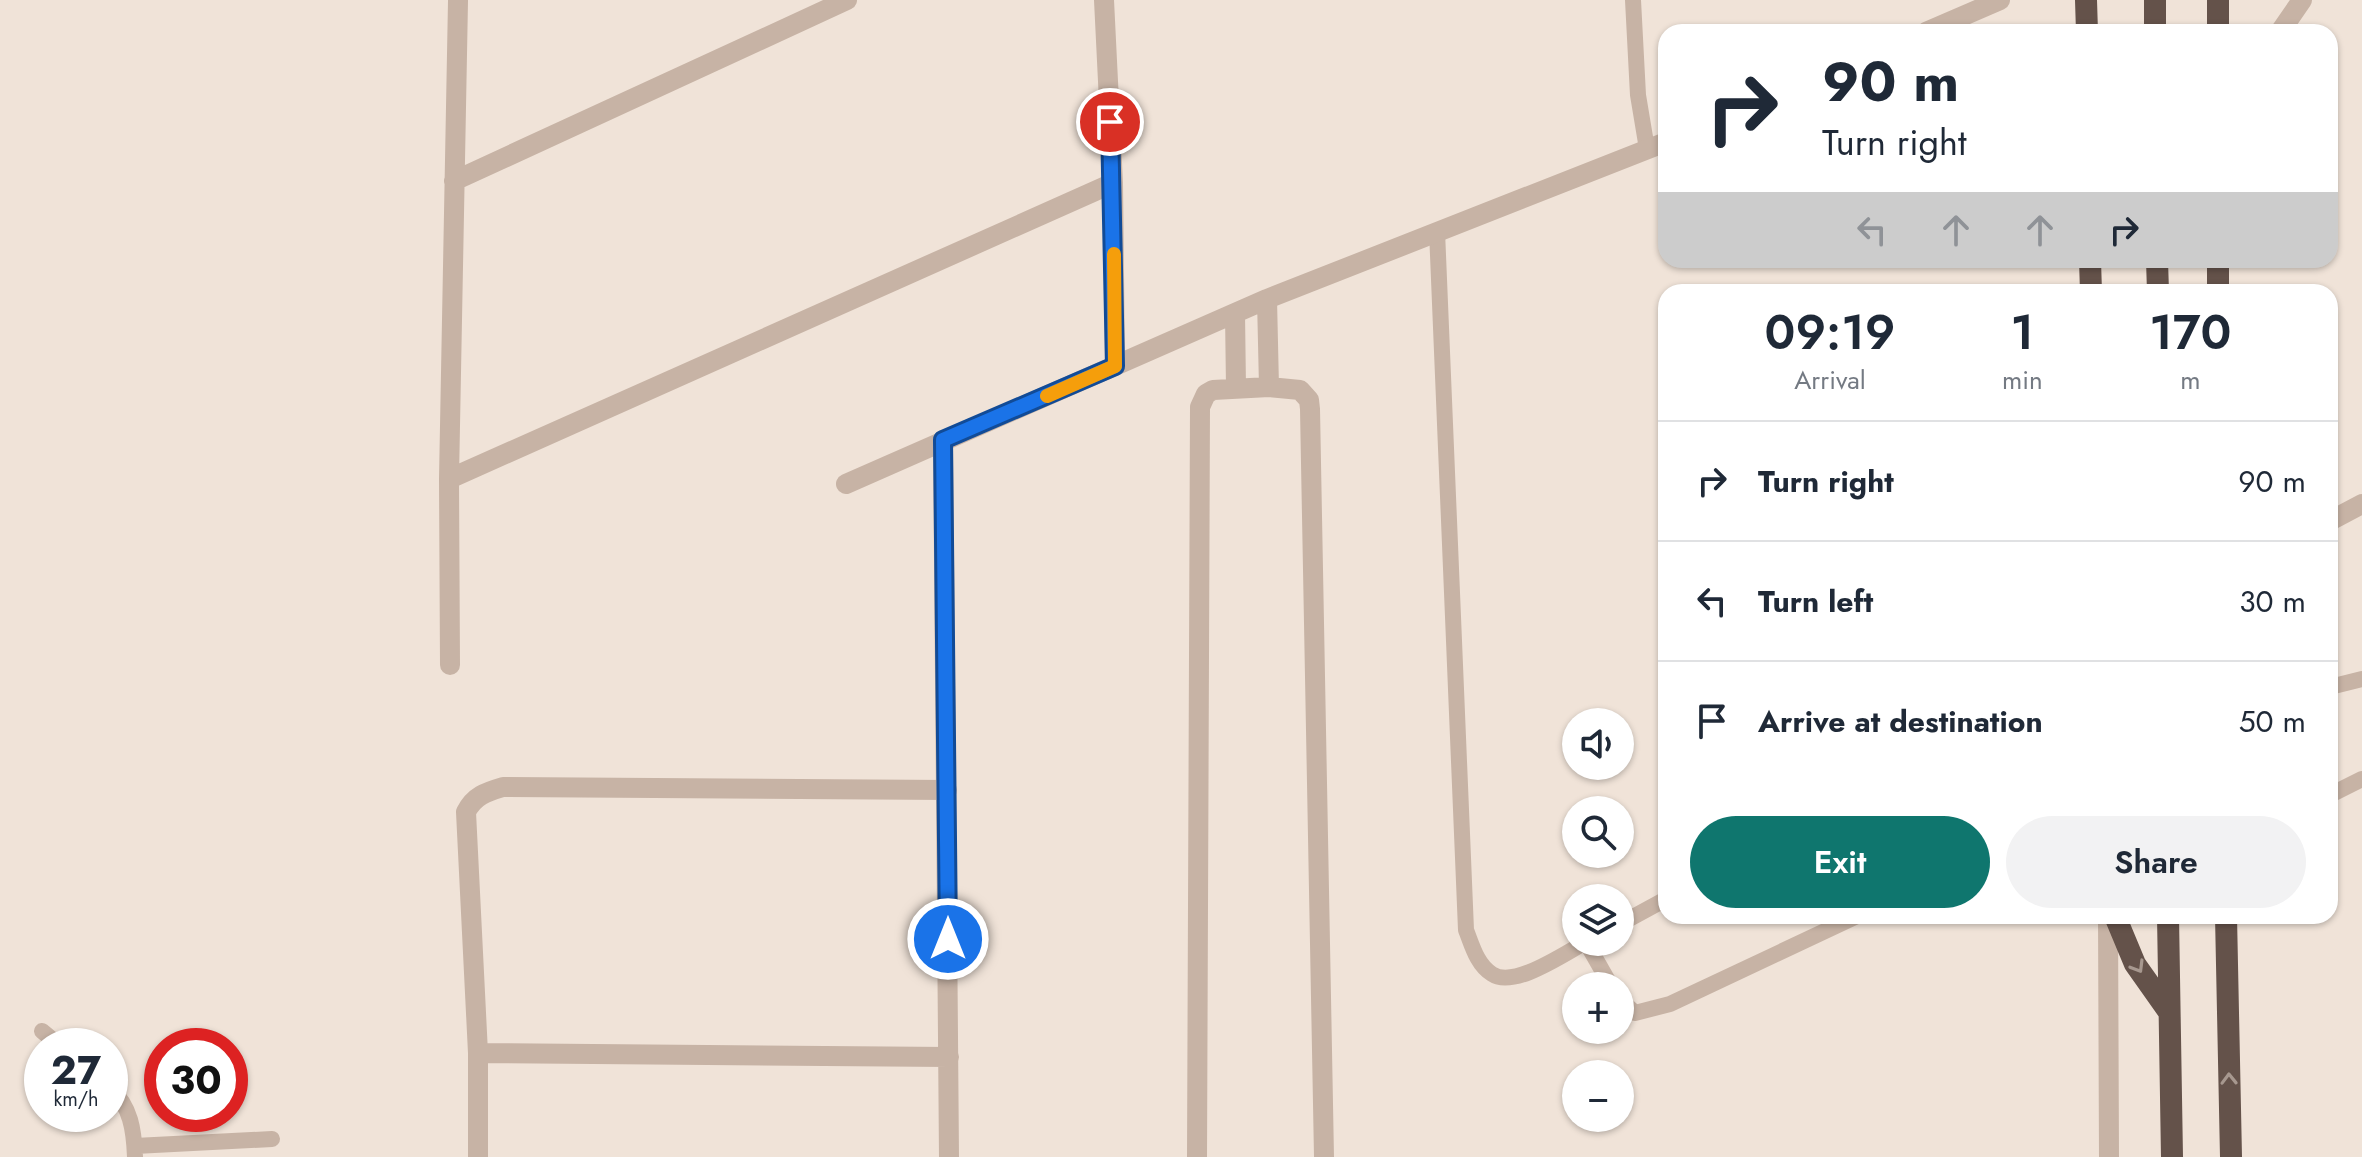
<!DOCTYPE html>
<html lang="en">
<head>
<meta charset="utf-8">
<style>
	body { margin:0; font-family:Jost,sans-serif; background:#f2f2f3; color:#1f2937; height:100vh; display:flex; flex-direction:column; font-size:30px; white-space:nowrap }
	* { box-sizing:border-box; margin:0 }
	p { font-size:26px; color:#747a83 }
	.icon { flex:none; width:44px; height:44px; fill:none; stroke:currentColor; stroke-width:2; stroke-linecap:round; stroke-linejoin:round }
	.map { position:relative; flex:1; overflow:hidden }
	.details { position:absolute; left:1658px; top:284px; width:680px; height:640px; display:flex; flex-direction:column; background:#fff; border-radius:24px; box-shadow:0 2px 6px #0004 }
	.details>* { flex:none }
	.banner { position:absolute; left:1658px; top:24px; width:680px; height:244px; border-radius:24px; box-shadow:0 2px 6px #0004; background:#fff; color:#1f2937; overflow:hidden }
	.buttons { position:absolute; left:1562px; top:708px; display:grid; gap:16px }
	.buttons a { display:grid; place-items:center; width:72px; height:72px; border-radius:50%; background:#fff; box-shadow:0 2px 6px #0004; font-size:40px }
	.speed { position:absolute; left:24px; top:1028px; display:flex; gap:16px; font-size:40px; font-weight:700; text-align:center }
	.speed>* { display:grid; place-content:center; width:104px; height:104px; border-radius:50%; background:#fff; box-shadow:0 2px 6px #0004; line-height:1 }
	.speed small { font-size:20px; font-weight:400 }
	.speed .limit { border:12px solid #d22; background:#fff; color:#111 }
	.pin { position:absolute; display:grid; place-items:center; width:68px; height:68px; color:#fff; margin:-34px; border:4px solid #fff; border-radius:50%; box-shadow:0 2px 8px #0007 }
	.me { position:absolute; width:88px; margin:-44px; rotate:0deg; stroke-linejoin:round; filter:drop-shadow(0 0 6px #0008) }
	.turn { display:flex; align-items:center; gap:28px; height:168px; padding:0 32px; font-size:36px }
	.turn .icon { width:104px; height:104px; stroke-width:2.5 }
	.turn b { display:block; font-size:56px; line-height:68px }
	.lanes { display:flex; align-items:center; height:76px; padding:0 32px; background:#0003; justify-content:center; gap:40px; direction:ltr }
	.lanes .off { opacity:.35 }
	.eta { display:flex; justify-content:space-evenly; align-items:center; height:136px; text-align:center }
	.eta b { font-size:48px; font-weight:600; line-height:56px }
	.button { display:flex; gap:16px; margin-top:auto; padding:16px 32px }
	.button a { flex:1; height:92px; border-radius:48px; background:#0f766e; color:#fff; font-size:32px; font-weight:600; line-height:92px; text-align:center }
	.button a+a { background:#f2f2f3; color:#1f2937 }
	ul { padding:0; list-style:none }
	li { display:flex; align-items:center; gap:24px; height:120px; padding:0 32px; border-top:2px solid #e0e1e3 }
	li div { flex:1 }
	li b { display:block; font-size:30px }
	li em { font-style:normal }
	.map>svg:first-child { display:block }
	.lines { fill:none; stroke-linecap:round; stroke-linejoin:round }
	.service { stroke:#c7b3a5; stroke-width:16 }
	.minor { stroke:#c7b3a5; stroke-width:20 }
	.trunk { stroke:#64524a; stroke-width:22 }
	.oneway { stroke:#a7988f }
	.route-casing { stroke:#114b97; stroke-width:20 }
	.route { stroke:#1a73e8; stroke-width:14 }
	.slow { stroke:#f59e0b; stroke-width:14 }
</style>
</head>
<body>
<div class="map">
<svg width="2362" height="1157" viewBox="0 0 2362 1157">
	<rect width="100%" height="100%" fill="#f0e3d8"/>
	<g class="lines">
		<path class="service" d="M1633,0L1638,95L1647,149
			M1437,231L1466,930C1472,945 1477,965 1492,974C1514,989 1565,953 1586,942
			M2330,687L2362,679
			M2330,795L2362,779
			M1620,924L1666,899
			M1586,942L1611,986
			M1620,999L1635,1013L1670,1004L1857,916
			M42,1031L60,1046
			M110,1088C131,1106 134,1131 135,1157
			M135,1146L272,1139"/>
		<path class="minor" d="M1104,0L1113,183L1115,366
			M1926,32L2000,0
			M2280,32L2302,0
			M454,181L847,0
			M1267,299L1269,387
			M1235,313L1236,388
			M943,440L949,1157
			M449,479L1113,183
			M846,484L1267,299L1666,142
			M2330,521L2362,504
			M450,665L449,479L458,1
			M2108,916L2109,1157
			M478,1053L949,1057
			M478,1157V1053L466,812C474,796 486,792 503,787L947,790
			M1197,1157L1200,407L1206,394L1213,390L1269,387L1300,390L1309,400L1310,409L1324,1157"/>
		<path class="trunk" d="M2086,0L2087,32
			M2155,0V32
			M2218,0V32
			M2090,260L2091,292
			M2157,260L2158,292
			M2218,260V292
			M2115,916L2135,964L2169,1012
			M2168,916L2172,1157
			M2226,916L2231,1157"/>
	</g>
	<defs><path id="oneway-chevron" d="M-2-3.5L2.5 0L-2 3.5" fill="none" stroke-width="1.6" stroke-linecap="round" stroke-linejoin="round" transform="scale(2)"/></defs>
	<g class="oneway">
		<use href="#oneway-chevron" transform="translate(2138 967) rotate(59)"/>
		<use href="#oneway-chevron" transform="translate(2229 1079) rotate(-91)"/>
	</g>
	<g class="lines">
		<defs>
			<path id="route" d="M948,939L943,440L1115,366L1110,122"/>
		</defs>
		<use href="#route" class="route-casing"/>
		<use href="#route" class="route"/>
		<path class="slow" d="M1047,396L1115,366L1114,254"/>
	</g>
</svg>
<div class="buttons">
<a><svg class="icon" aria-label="sound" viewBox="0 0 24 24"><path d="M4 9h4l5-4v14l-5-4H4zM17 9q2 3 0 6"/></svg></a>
<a><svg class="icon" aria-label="search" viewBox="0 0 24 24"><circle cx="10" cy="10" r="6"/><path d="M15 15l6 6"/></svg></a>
<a><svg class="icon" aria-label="layers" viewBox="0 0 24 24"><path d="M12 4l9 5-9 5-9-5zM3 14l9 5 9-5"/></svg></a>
<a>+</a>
<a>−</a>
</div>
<div class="speed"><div>27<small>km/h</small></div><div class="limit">30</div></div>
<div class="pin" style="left:1110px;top:122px;background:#d93025"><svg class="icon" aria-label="arrive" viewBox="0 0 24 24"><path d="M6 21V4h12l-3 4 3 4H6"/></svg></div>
<svg class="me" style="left:948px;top:939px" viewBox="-20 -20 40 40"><circle r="17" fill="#1a73e8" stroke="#fff" stroke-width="3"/><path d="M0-11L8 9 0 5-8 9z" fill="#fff"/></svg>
<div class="banner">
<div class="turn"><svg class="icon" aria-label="right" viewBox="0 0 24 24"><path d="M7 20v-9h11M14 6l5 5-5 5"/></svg><div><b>90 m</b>Turn right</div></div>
<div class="lanes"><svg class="icon off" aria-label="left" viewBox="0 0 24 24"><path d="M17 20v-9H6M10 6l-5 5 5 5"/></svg><svg class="icon off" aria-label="ahead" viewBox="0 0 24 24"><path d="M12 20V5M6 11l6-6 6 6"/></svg><svg class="icon off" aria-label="ahead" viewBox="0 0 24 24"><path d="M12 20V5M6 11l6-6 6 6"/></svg><svg class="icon" aria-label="right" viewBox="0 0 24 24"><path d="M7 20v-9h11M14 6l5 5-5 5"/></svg></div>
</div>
<section class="details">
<div class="eta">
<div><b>09:19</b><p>Arrival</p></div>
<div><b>1</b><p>min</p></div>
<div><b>170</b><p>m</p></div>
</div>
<ul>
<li><svg class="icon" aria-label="right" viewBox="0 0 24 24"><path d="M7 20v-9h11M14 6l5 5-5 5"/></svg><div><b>Turn right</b></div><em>90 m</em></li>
<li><svg class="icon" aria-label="left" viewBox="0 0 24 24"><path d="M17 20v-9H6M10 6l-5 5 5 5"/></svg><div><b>Turn left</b></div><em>30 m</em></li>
<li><svg class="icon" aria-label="arrive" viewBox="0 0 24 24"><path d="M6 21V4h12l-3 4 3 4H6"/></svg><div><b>Arrive at destination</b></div><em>50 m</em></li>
</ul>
<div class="button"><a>Exit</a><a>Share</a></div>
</section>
</div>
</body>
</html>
